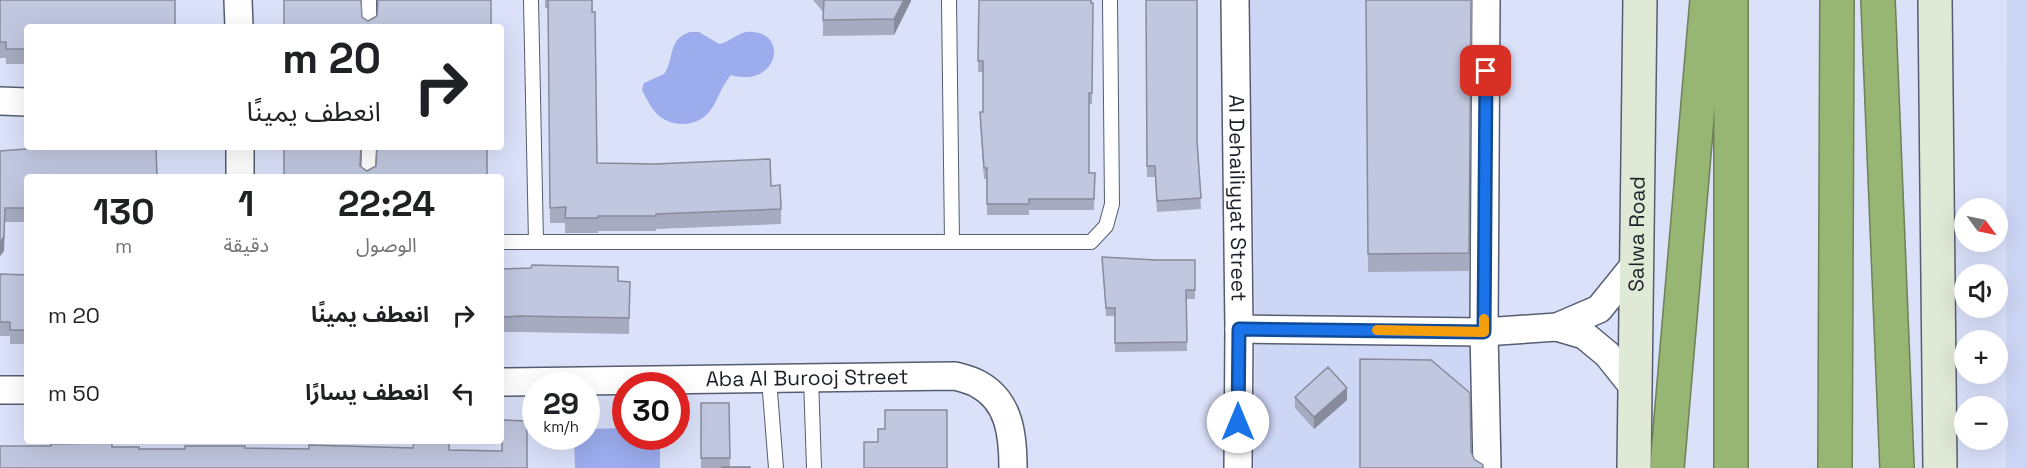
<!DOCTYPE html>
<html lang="ar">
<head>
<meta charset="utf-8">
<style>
	body { margin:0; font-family:"Space Grotesk","Noto Sans Arabic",sans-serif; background:#f6f6f6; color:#202124; direction:rtl; height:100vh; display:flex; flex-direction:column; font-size:22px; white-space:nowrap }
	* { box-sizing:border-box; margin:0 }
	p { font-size:20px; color:#757577 }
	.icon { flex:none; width:33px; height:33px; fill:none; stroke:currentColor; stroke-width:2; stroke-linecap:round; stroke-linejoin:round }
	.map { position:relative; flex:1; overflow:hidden; direction:ltr }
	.drawer { position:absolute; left:24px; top:174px; width:480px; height:270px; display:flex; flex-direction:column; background:#fff; border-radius:6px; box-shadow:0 6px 24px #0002; direction:rtl }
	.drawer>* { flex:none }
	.banner { position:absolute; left:24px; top:24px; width:480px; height:126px; border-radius:6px; box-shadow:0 6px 24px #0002; direction:rtl; background:#fff; color:#202124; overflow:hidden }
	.needle { width:39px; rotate:123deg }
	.buttons { position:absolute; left:1954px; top:198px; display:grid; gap:12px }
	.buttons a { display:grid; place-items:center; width:54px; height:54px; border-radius:50%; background:#fff; box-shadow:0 6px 24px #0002; font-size:30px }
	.speed { position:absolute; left:522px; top:372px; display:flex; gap:12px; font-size:30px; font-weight:700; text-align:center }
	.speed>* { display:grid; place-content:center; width:78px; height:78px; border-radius:50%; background:#fff; box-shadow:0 6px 24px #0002; line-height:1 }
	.speed small { font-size:15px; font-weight:400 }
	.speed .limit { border:9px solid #d22; background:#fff; color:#111 }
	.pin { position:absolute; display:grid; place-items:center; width:51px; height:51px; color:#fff; margin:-26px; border-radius:12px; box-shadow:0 3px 9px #0006 }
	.me { position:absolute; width:66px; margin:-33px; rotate:0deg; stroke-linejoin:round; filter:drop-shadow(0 0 4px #0008) }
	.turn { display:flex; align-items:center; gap:21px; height:126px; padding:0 24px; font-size:27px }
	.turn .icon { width:78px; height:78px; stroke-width:2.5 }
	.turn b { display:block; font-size:42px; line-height:51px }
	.eta { display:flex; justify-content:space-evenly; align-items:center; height:102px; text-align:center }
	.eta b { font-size:36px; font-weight:800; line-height:42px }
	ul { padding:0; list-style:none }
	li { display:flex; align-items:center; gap:18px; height:78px; padding:0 24px }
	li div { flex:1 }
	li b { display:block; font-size:22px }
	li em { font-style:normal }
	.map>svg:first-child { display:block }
	.built { fill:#ced6f6 }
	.water { fill:#9caced }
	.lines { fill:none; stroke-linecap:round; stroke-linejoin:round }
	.service-casing { stroke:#575d71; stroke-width:16 }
	.minor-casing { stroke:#575d71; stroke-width:30 }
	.secondary-casing { stroke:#575d71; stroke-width:36 }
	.motorway-casing { stroke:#6d8159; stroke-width:36 }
	.service { stroke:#fff; stroke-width:14 }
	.minor { stroke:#fff; stroke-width:27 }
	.secondary { stroke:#e0e9d5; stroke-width:33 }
	.motorway { stroke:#97b573; stroke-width:33 }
	.wall { fill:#a6abc0 }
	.shaded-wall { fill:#878b9c }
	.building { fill:#c1c7df; stroke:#878b9c; stroke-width:1.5 }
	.route-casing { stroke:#114b97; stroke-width:15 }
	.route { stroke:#1a73e8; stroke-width:10 }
	.slow { stroke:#f59e0b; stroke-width:10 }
	.labels { text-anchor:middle; stroke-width:4.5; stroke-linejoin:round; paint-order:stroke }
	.street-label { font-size:21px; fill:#1e2029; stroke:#dae1f9 }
</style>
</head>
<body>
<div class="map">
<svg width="2027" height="468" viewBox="0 0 2027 468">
	<rect width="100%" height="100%" fill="#dae1f9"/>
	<path class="built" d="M1250,0H1473V324L1255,319Z
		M2007,0H2027V468H2006Z
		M1255,344L1472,347L1475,468H1254Z"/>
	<path class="water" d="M690,32H699L719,44C732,42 738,30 753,32C789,35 777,88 731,75C721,86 718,101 709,112C697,127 671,128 657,114C651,108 646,98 642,90L644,83L664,74C675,59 667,39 690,32Z
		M625,428L626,436L660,437V468H575L574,437L586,436L587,429Z"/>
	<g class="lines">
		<defs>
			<path id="service" d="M531,0L536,242
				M949,0L952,242
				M369,27V0
				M368,177L369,147
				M501,242H1091L1106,226L1112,204L1110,0
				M811,378L814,468
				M769,379L776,468"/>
			<g id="minor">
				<path d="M238,0L239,27"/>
				<path id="s1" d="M1235,0L1239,329L1238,468"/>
				<path d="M1486,0L1484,332L1487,468"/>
				<path d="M0,101L27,102"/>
				<path d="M240,147V177"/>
				<path d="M1557,327L1584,335L1607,354L1635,389"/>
				<path d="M1239,329L1484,332L1557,327L1599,309L1637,262"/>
				<path id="s2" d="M501,382L955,376C962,378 971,380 978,384C1010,401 1013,436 1013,468"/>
				<path d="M0,390H27"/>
			</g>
			<g id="secondary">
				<path d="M1935,0L1940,468"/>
				<path id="s3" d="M1634,468L1640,0"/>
			</g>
			<path id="motorway" d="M1731,0V468
				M1878,0L1897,468
				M1667,468L1707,0
				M1835,468L1837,0"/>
		</defs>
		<use href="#service" class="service-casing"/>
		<use href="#minor" class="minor-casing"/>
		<use href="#secondary" class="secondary-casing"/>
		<use href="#motorway" class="motorway-casing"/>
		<use href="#service" class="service"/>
		<use href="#minor" class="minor"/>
		<use href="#secondary" class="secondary"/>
		<use href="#motorway" class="motorway"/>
	</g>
	<path class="wall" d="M0,0L27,27V64H6V58H0Z
		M545,0H592L597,163L771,186L781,209V224L656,229V231H598V233H565V223H550L548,8H545Z
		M813,0H911V1L894,35L823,36V12Z
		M979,0L1093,3L1092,104H1089V173H1095L1094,210H1029V215H987V179H984L980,123V112H983V72H978Z
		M1146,0L1197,141L1201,209L1157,212L1155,177H1147Z
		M1366,0H1472L1469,271L1368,272Z
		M0,151L27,177V222H5L4,251L0,256Z
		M1102,257L1156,260H1195V299H1186L1187,351L1115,352V316H1106Z
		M501,269L630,282L629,334L520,332H501Z
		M0,274L27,275V344H10V336H0Z
		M1295,397L1347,400L1314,429L1295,408Z
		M701,403H729L730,467L750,468H701Z"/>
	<path class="shaded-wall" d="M904,0H911V1L894,35V19Z
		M5,208L4,251L0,256V242Z
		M1347,388V400L1314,429V417Z"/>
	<path class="building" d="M0,0H175V27H27V49H6V42H0Z
		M284,0H361L362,17L368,21L377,16L378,0H491V27H284Z
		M548,0H592V12H595L597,163L655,164L770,159L771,186L780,185L781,209L656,214V216H598V218H565L566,207L550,208Z
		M824,0H904L894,19L823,20Z
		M979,0H1091V3H1093L1092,93H1089V173H1095L1094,199H1029V204H987V168H984L980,112H983V61H978Z
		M1146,0H1197V141L1201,198L1157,201L1155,166H1147Z
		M1366,0H1471L1469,253L1368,254Z
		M51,147H156L157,177H27V208H5L4,237L0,242V151Z
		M284,147H361L360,166L367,171L376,166L377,147H487V177H284Z
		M1102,257L1156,260H1195V290H1186L1187,342L1115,343V308H1106Z
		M532,265L618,267V281L630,282L629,318L520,316L501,317V269L531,268Z
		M0,274L27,275V330H10V322H0Z
		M1360,359L1431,360L1470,393L1471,451L1474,459L1483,465V468H1360Z
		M1328,367L1347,388L1314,417L1295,397Z
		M701,403H729L730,458H701Z
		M885,410H947V468H864V442H878V429H885Z
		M502,420L527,421V468H0V446H51V444L112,443V447H139V449H185V446H245V448L309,449V445L413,448L414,441H449V450L502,451Z
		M722,467H750V468H722Z"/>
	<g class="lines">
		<defs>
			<path id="route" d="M1238,422L1239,329L1484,332L1486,71"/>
		</defs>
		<use href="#route" class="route-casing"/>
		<use href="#route" class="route"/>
		<path class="slow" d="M1377,330L1484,332V319"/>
	</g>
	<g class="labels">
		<g class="street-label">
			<text dy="7" stroke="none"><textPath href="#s1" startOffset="198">Al Dehailiyyat Street</textPath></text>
			<text dy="7" stroke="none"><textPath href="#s3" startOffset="234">Salwa Road</textPath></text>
			<text dy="7" stroke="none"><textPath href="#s2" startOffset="306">Aba Al Burooj Street</textPath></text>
		</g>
	</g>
</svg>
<div class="buttons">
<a><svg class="needle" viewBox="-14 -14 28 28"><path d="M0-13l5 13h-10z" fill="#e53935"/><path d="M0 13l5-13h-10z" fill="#757577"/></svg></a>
<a><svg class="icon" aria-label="sound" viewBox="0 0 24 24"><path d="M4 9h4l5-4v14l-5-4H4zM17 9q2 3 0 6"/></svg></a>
<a>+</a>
<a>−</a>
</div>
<div class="speed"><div>29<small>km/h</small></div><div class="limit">30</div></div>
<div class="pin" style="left:1486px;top:71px;background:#d93025"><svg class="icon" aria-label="arrive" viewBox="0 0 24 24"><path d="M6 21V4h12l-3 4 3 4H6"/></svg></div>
<svg class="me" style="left:1238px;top:422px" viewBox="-20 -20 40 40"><circle r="19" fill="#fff"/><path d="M0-13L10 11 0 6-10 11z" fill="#1a73e8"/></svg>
<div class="banner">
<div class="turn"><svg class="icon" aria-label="right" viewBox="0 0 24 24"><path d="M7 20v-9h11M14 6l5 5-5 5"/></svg><div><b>20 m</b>انعطف يمينًا</div></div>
</div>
<section class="drawer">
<div class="eta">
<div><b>22:24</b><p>الوصول</p></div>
<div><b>1</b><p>دقيقة</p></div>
<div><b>130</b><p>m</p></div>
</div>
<ul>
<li><svg class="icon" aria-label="right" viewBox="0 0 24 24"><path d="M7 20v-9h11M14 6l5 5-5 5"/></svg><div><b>انعطف يمينًا</b></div><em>20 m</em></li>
<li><svg class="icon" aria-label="left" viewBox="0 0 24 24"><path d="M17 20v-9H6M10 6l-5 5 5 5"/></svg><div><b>انعطف يسارًا</b></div><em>50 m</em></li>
</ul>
</section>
</div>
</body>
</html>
